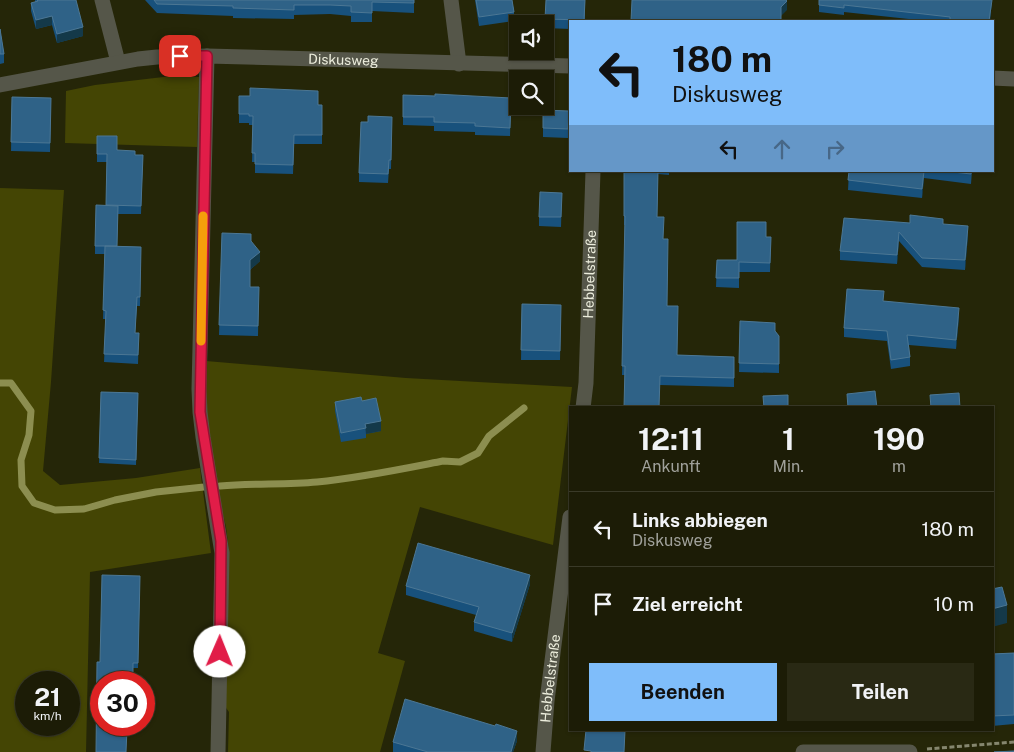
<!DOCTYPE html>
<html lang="de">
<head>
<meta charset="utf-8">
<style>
	body { margin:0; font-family:"Public Sans",sans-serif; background:#292914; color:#f1f3f6; height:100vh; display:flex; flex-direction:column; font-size:19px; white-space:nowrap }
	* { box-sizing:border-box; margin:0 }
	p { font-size:16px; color:#a0a19b }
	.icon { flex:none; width:28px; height:28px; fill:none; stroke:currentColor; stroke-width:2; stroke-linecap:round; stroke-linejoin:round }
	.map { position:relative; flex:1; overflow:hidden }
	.drawer { position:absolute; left:569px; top:406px; width:425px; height:325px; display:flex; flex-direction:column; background:#1c1c06; border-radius:0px; box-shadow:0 1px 4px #0004,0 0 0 1px #3a3a28 }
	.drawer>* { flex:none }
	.guide { position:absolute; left:569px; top:20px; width:425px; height:152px; border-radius:0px; box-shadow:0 1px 4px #0004,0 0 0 1px #3a3a28; background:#7fbdfa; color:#111; overflow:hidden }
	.tools { position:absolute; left:509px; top:15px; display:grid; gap:10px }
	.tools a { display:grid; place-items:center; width:45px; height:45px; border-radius:0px; background:#1c1c06; box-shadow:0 1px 4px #0004,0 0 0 1px #3a3a28; font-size:25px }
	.speed { position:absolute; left:15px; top:671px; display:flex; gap:10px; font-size:25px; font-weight:700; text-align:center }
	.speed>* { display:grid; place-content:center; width:65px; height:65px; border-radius:50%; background:#1c1c06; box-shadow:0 1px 4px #0004,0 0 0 1px #3a3a28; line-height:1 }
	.speed small { font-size:12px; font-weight:400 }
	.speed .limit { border:8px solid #d22; background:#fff; color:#111 }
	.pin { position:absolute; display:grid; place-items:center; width:42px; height:42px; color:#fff; margin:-21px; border-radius:10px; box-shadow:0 2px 8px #0006 }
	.me { position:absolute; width:55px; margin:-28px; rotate:1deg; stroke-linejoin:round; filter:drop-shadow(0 0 4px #0008) }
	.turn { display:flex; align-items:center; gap:18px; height:105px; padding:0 20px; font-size:22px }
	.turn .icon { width:65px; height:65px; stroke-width:2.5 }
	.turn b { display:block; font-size:35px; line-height:42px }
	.lanes { display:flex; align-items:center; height:48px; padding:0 20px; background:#0003; justify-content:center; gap:25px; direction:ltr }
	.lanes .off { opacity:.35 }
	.eta { display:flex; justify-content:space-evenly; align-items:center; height:85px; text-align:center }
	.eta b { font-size:30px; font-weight:700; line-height:35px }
	.action { display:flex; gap:10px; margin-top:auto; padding:10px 20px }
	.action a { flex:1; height:58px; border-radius:0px; background:#7fbdfa; color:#111; font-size:20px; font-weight:700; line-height:58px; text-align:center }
	.action a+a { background:#292914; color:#f1f3f6 }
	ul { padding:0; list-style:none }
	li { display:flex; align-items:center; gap:15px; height:75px; padding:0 20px; border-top:1px solid #3a3a28 }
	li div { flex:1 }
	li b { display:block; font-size:19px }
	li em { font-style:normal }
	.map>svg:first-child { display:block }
	.green { fill:#444504; fill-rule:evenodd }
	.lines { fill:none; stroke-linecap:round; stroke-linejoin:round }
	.stream { stroke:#8c8e50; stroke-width:7 }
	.path { stroke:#85866e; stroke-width:3; stroke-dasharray:5 2.5; stroke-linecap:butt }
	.minor { stroke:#555649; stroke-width:15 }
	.wall { fill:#18517c }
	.shaded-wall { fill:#143949 }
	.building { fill:#2f6287; stroke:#4c7794 }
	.route-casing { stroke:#92132f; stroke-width:12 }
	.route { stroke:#e11d48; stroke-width:9 }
	.slow { stroke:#f59e0b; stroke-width:9 }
	.labels { text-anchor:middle; stroke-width:5; stroke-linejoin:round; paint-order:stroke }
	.street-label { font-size:14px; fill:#eceddc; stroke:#252608 }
</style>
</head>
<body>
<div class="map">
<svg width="1014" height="752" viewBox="0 0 1014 752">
	<rect width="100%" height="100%" fill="#252608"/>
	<path class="green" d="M172,76L199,77L197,147L65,143L66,91L95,85Z
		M0,188L64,190L51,382L43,471L60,485L136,478L200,468L211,553L90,572L86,752H0ZM69,682V725H26V682Z
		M206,361L406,378L572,387L553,545L420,507L378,653L405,661L380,752H228L229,712L224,705L229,551L226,527L213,472L205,411Z"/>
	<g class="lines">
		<path class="stream" d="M0,383H11L31,411L29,435L21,460L22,486L34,503L55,510L84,509L115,500L156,492L204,487
			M220,486C253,483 285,485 317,482C359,478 402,469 443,461L460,462L478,453L489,436L524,408"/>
		<path class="path" d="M927,749L1014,742"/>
		<g class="minor">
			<path d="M102,0L118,62"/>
			<path d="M451,0L459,64"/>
			<path d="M207,56L199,389L200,412L203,437L222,553L218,752"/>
			<path d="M992,78L1014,79"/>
			<path id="s1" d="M0,85L138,59L157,57L207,56L570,66"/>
			<path id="s2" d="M583,408L586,383L593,171"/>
			<path id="s3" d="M543,752L547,701L570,517"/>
			<path d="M803,752H910"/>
		</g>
	</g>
	<path class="wall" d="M35,0H76L83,36L57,43L52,25L36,29L31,11V3L35,2Z
		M145,0H414V13L372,11V22H351V16L330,14L294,15V19L233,18V16L157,13Z
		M475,0H512L514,12V21L479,26Z
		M546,0H585V21H570V29L545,28Z
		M819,0H992L990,21H927L844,12V15L819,12Z
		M0,29L4,54V63L0,64Z
		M403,95L511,98L510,136L475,135V132L434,131V126L403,125Z
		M239,96L322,105V144H294L293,174L255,173V162H252L253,125H249V123H239Z
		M12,97L51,98L50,152L11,151Z
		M392,117L391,169H389L388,183L359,182V173L368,122Z
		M569,121L568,138L543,137V128Z
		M97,136L117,150L135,155H143L141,214H118L117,246L141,247L140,306H137L135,333H139L138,364L104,362L106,319H103L105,254H95V246L106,205L107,162H97Z
		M624,171H669V175L658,174L657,217L663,239L667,306L677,355L734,357V387L660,385L625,375H622L625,225H624Z
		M849,171H972L971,184L924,178L922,198L848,190Z
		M562,193L561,227L539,226V217Z
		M910,223L943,224L968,235L965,270L922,267L899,241L897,264L840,260V251Z
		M222,233L251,241L260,261L250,270V287H259L258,336L219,335Z
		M766,237H771L770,272H739V288L716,287L717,260H737Z
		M884,301L959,317L956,349L909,345L910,357V366L891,369L887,341L844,337V328Z
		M522,304L561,305L560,360H521Z
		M740,321L775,331L779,336V373L739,372Z
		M101,392L138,393L136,465L99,463Z
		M362,401L381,431L366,434V438L341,442L335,411V402Z
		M140,576L138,668H133V734H127L100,662Z
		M530,584L512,642L474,631V622L476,615L406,595V586Z
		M1014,653V724L992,726V654Z
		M517,741L513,752H393V742Z"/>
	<path class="shaded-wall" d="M992,0L990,21H989Z
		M787,1V10L781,16V7Z
		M52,16V25L36,29V20Z
		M83,27V36L57,43V34Z
		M924,171V178L922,198V189Z
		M968,226V235L965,270V260Z
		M899,232V241L897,264V255Z
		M260,252V261L250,270V260Z
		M959,308V317L956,349V340Z
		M381,421V431L366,434L365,424Z
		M530,575V584L512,642V633Z
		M1007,605V623L992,627V609Z
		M517,731V741L513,752H511Z"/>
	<path class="building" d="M37,0H76L83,27L57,34L52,16L36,20L31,3L38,1Z
		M154,0H414V3L372,2V13L351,12V6L330,5H294V10L233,8V6L157,4Z
		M476,0H512L514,12L479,17Z
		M546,0H585L584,20L545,19Z
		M632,0H786L787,1L781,7V21H631Z
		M819,0H992L989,21H950V17L844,5V8L819,5Z
		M0,29L4,54H0Z
		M250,88L318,91V105H322V135H294L293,165L255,164V153H252L253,116H249V114H239V96H250Z
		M435,94L511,98L510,128L475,126V123L434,122V117H403V95L435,96Z
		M12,97L51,98L50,143L11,142Z
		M543,110L569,111L568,129L543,128Z
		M368,116L392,117L391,160H389L388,174L359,173L361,122H368Z
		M97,136H117V150L135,151V155H143L141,206L106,205L107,154H97Z
		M624,171H658L657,217H664L663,239H668L667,306H678L677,355L734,357V378L660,376L659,408H624L625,366H622L625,216H624Z
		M849,171H924L922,189L848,180Z
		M944,171H971V174Z
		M540,192L562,193L561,217H539Z
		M96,205L118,206L117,246H95Z
		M910,215L943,219V224L968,226L965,260L922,258L899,232L897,255L840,251L844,218L910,223Z
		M737,222H766V237H771L770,263L739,262V278H716L717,260H737Z
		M222,233L251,234V241L260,252L250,260V287H259L258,326L219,325Z
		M105,246L141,247L140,297H137L135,333H139L138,355L104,354L106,311L103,310Z
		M847,289L884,291L883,301L959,308L956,340L907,335L910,357L891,360L887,331L844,328Z
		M522,304L561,305L560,351L521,350Z
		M740,321L775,323V331L779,336V364L739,363Z
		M875,391L877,408H848L847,394Z
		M101,392L138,393L136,460L99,458Z
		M959,393L960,408H931L930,395Z
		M788,395V408H764L763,396Z
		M361,397L362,401L376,398L381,421L365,424L366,428L341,433L335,402Z
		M418,543L530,575L512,633L474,622L479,607L406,586Z
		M102,575L140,576L138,663H133V682H101V725H133V729H127L126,752H96L97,662H100Z
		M1002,587L1007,605L992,609V589Z
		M1014,653V715L992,716V654Z
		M405,699L495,726L496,724L517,731L511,752H428L393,742Z
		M586,730H625L624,752H591V751L584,750Z
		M1014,751V752H994Z"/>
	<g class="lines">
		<defs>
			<path id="route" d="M180,56H207L200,412L221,541L220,652"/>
		</defs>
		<use href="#route" class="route-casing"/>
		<use href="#route" class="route"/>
		<path class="slow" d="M201,341L203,216"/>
	</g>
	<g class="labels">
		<g class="street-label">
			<text dy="5" stroke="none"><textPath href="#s1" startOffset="346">Diskusweg</textPath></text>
			<text dy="5" stroke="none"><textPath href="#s2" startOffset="134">Hebbelstraße</textPath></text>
			<text dy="5" stroke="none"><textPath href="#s3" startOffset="74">Hebbelstraße</textPath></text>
		</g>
	</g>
</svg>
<div class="tools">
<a><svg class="icon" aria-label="sound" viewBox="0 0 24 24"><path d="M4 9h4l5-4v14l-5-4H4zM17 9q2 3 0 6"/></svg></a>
<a><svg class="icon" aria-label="search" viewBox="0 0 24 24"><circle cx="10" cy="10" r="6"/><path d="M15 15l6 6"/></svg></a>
</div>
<div class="speed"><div>21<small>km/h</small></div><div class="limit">30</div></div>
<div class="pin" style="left:180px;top:56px;background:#d93025"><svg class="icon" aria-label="arrive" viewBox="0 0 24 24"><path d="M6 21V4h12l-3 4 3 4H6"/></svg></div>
<svg class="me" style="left:220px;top:652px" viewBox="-20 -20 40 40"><circle r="19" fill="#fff"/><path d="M0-13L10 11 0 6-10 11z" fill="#e11d48"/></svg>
<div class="guide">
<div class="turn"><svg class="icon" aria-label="left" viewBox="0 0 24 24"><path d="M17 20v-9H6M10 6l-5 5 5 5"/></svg><div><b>180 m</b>Diskusweg</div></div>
<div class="lanes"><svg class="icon" aria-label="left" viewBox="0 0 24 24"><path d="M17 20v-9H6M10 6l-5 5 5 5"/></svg><svg class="icon off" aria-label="ahead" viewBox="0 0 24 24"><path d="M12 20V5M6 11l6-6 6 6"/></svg><svg class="icon off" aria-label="right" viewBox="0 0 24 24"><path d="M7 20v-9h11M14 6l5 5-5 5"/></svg></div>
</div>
<section class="drawer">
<div class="eta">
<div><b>12:11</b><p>Ankunft</p></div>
<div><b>1</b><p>Min.</p></div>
<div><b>190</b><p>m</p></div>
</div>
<ul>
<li><svg class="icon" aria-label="left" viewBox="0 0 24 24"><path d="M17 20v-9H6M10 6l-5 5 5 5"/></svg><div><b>Links abbiegen</b><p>Diskusweg</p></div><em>180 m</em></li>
<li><svg class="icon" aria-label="arrive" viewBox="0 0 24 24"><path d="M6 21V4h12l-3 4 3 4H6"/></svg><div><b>Ziel erreicht</b></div><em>10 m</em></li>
</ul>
<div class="action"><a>Beenden</a><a>Teilen</a></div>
</section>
</div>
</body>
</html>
